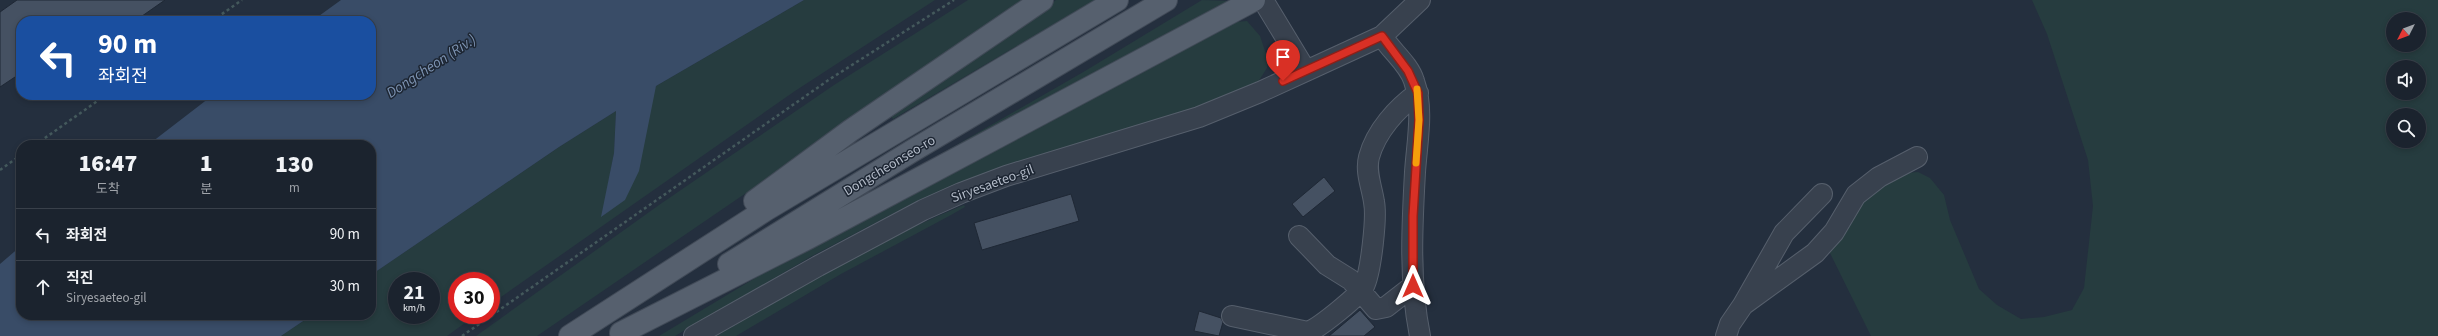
<!DOCTYPE html>
<html lang="ko">
<head>
<meta charset="utf-8">
<style>
	body { margin:0; font-family:"Source Sans 3","Noto Sans KR",sans-serif; background:#242b36; color:#f1f3f6; height:100vh; display:flex; flex-direction:column; font-size:15px; white-space:nowrap }
	* { box-sizing:border-box; margin:0 }
	p { font-size:13px; color:#a0a4aa }
	.icon { flex:none; width:22px; height:22px; fill:none; stroke:currentColor; stroke-width:2; stroke-linecap:round; stroke-linejoin:round }
	.map { position:relative; flex:1; overflow:hidden }
	.panel { position:absolute; left:16px; top:140px; width:360px; height:180px; display:flex; flex-direction:column; background:#1b232e; border-radius:16px; box-shadow:0 2px 6px #0003,0 0 0 1px #39404a }
	.panel>* { flex:none }
	.banner { position:absolute; left:16px; top:16px; width:360px; height:84px; border-radius:16px; box-shadow:0 2px 6px #0003,0 0 0 1px #39404a; background:#1a4fa0; color:#fff; overflow:hidden }
	.needle { width:26px; rotate:228deg }
	.tools { position:absolute; left:2386px; top:12px; display:grid; gap:8px }
	.tools a { display:grid; place-items:center; width:40px; height:40px; border-radius:50%; background:#1b232e; box-shadow:0 2px 6px #0003,0 0 0 1px #39404a; font-size:20px }
	.speed { position:absolute; left:388px; top:272px; display:flex; gap:8px; font-size:20px; font-weight:700; text-align:center }
	.speed>* { display:grid; place-content:center; width:52px; height:52px; border-radius:50%; background:#1b232e; box-shadow:0 2px 6px #0003,0 0 0 1px #39404a; line-height:1 }
	.speed small { font-size:10px; font-weight:400 }
	.speed .limit { border:6px solid #d22; background:#fff; color:#111 }
	.pin { position:absolute; display:grid; place-items:center; width:34px; height:34px; color:#fff; margin:-41px -17px; border-radius:50% 50% 50% 0; rotate:-45deg; box-shadow:0 0 4px #0007 }
	.pin .icon { rotate:45deg }
	.me { position:absolute; width:44px; margin:-22px; rotate:0deg; stroke-linejoin:round; filter:drop-shadow(0 0 3px #0008) }
	.turn { display:flex; align-items:center; gap:14px; height:84px; padding:0 16px; font-size:18px }
	.turn .icon { width:52px; height:52px; stroke-width:2.5 }
	.turn b { display:block; font-size:28px; line-height:34px }
	.eta { display:flex; justify-content:space-evenly; align-items:center; height:68px; text-align:center }
	.eta b { font-size:24px; font-weight:800; line-height:28px }
	ul { padding:0; list-style:none }
	li { display:flex; align-items:center; gap:12px; height:52px; padding:0 16px; border-top:1px solid #39404a }
	li div { flex:1 }
	li b { display:block; font-size:15px }
	li em { font-style:normal }
	.map>svg:first-child { display:block }
	.green { fill:#263c3f; fill-rule:evenodd }
	.water { fill:#394c67 }
	.building { fill:#455162; stroke:#1f2835 }
	.lines { fill:none; stroke-linecap:round; stroke-linejoin:round }
	.minor-casing { stroke:#565f6c; stroke-width:22 }
	.major-casing { stroke:#414a57; stroke-width:24 }
	.path { stroke:#44595c; stroke-width:2.5; stroke-dasharray:3 3; stroke-linecap:butt }
	.minor { stroke:#38414e; stroke-width:20 }
	.major { stroke:#56606e; stroke-width:22 }
	.route-casing { stroke:#8d1f18; stroke-width:10 }
	.route { stroke:#d93025; stroke-width:7 }
	.slow { stroke:#f59e0b; stroke-width:7 }
	.labels { text-anchor:middle; stroke-width:3; stroke-linejoin:round; paint-order:stroke }
	.street-label { font-size:14px; fill:#b4bcc9; stroke:#1d2633 }
	.water-label { font-size:15px; font-style:italic; fill:#7c92b1; stroke:#1d2633 }
</style>
</head>
<body>
<div class="map">
<svg width="2438" height="336" viewBox="0 0 2438 336">
	<rect width="100%" height="100%" fill="#242f3e"/>
	<path class="green" d="M804,0H935L795,91L491,304V281H457V315H476L447,336H281L312,315H371V275L559,147L616,111L614,153L602,217L656,86ZM397,281H431V315H397Z
		M968,0H1028L537,336H476L659,205L834,85Z
		M1056,0H1095L893,119L890,115Z
		M1202,0L1230,1L875,192L1085,71Z
		M2032,0H2438V336H1871L1828,249L1859,199L1904,173L1918,172L1930,178L1944,195L1950,220L1979,289L1997,305L2021,319L2044,317L2072,310L2084,288L2093,206L2088,160L2047,34ZM2393,19H2419V45H2393ZM2393,67H2419V93H2393ZM2393,115H2419V141H2393Z
		M1247,21L1260,36L1268,60L1267,68L1258,82L1195,108L1002,169L917,201L812,256L675,336H659L780,263L1236,22Z
		M964,205L965,207L951,215L841,274L736,336H717C797,289 878,240 964,205Z"/>
	<path class="water" d="M341,0H804L656,86L639,171L625,200L601,217L614,153L616,111L559,147L371,275V145H148L213,95H371V21H312Z
		M21,246V315H312L281,336H0V264Z"/>
	<path class="building" d="M17,0H165L135,21H21V73L0,87V12Z
		M1324,177L1335,191L1303,217L1292,204Z
		M1071,194L1079,221L982,250L974,223Z
		M1360,310L1375,327L1364,336H1329Z
		M1199,311L1221,318L1223,322L1219,336L1194,331Z"/>
	<g class="lines">
		<defs>
			<path id="minor" d="M1263,0L1306,71L1382,36L1420,0
				M1382,36C1391,51 1409,64 1414,81C1424,109 1417,142 1415,172C1412,226 1409,282 1420,336
				M1299,236L1327,265L1351,280L1376,309L1386,307L1413,286
				M1743,305L1815,253L1834,232L1856,195L1879,177L1917,157
				M1232,316L1308,332C1319,328 1359,296 1364,286C1371,272 1377,217 1374,202C1372,187 1365,172 1369,157C1376,131 1397,108 1418,93
				M694,336L818,266L923,210L961,193L1006,176L1199,117L1260,92L1306,71
				M1726,336L1730,324L1743,305L1784,233L1822,194"/>
			<path id="major" d="M755,201L850,131L1042,0
				M729,264L912,151L1166,0
				M621,333L808,238L1254,0
				M570,336L767,209L1117,0"/>
		</defs>
		<use href="#minor" class="minor-casing"/>
		<use href="#major" class="major-casing"/>
		<path class="path" d="M212,21L242,0
			M35,145L106,95
			M0,170L21,155
			M462,336L830,79L954,0"/>
		<use href="#minor" class="minor"/>
		<use href="#major" class="major"/>
	</g>
	<g class="lines">
		<defs>
			<path id="route" d="M1283,81L1382,36L1408,71L1418,93L1419,120L1413,216V286"/>
		</defs>
		<use href="#route" class="route-casing"/>
		<use href="#route" class="route"/>
		<path class="slow" d="M1416,163L1419,120L1417,89"/>
	</g>
	<g class="labels">
		<g class="street-label">
			<text transform="translate(889 165) rotate(-31)" y="5">Dongcheonseo-ro</text>
			<text transform="translate(992 183) rotate(-20)" y="5">Siryesaeteo-gil</text>
		</g>
		<g class="water-label">
			<text transform="translate(431 66) rotate(-33)" y="5">Dongcheon (Riv.)</text>
		</g>
	</g>
</svg>
<div class="tools">
<a><svg class="needle" viewBox="-14 -14 28 28"><path d="M0-13l5 13h-10z" fill="#e53935"/><path d="M0 13l5-13h-10z" fill="#a0a4aa"/></svg></a>
<a><svg class="icon" aria-label="sound" viewBox="0 0 24 24"><path d="M4 9h4l5-4v14l-5-4H4zM17 9q2 3 0 6"/></svg></a>
<a><svg class="icon" aria-label="search" viewBox="0 0 24 24"><circle cx="10" cy="10" r="6"/><path d="M15 15l6 6"/></svg></a>
</div>
<div class="speed"><div>21<small>km/h</small></div><div class="limit">30</div></div>
<div class="pin" style="left:1283px;top:81px;background:#d93025"><svg class="icon" aria-label="arrive" viewBox="0 0 24 24"><path d="M6 21V4h12l-3 4 3 4H6"/></svg></div>
<svg class="me" style="left:1413px;top:286px" viewBox="-20 -20 40 40"><path d="M0-17L14 15 0 8-14 15z" fill="#d93025" stroke="#fff" stroke-width="4"/></svg>
<div class="banner">
<div class="turn"><svg class="icon" aria-label="left" viewBox="0 0 24 24"><path d="M17 20v-9H6M10 6l-5 5 5 5"/></svg><div><b>90 m</b>좌회전</div></div>
</div>
<section class="panel">
<div class="eta">
<div><b>16:47</b><p>도착</p></div>
<div><b>1</b><p>분</p></div>
<div><b>130</b><p>m</p></div>
</div>
<ul>
<li><svg class="icon" aria-label="left" viewBox="0 0 24 24"><path d="M17 20v-9H6M10 6l-5 5 5 5"/></svg><div><b>좌회전</b></div><em>90 m</em></li>
<li><svg class="icon" aria-label="ahead" viewBox="0 0 24 24"><path d="M12 20V5M6 11l6-6 6 6"/></svg><div><b>직진</b><p>Siryesaeteo-gil</p></div><em>30 m</em></li>
</ul>
</section>
</div>
</body>
</html>
